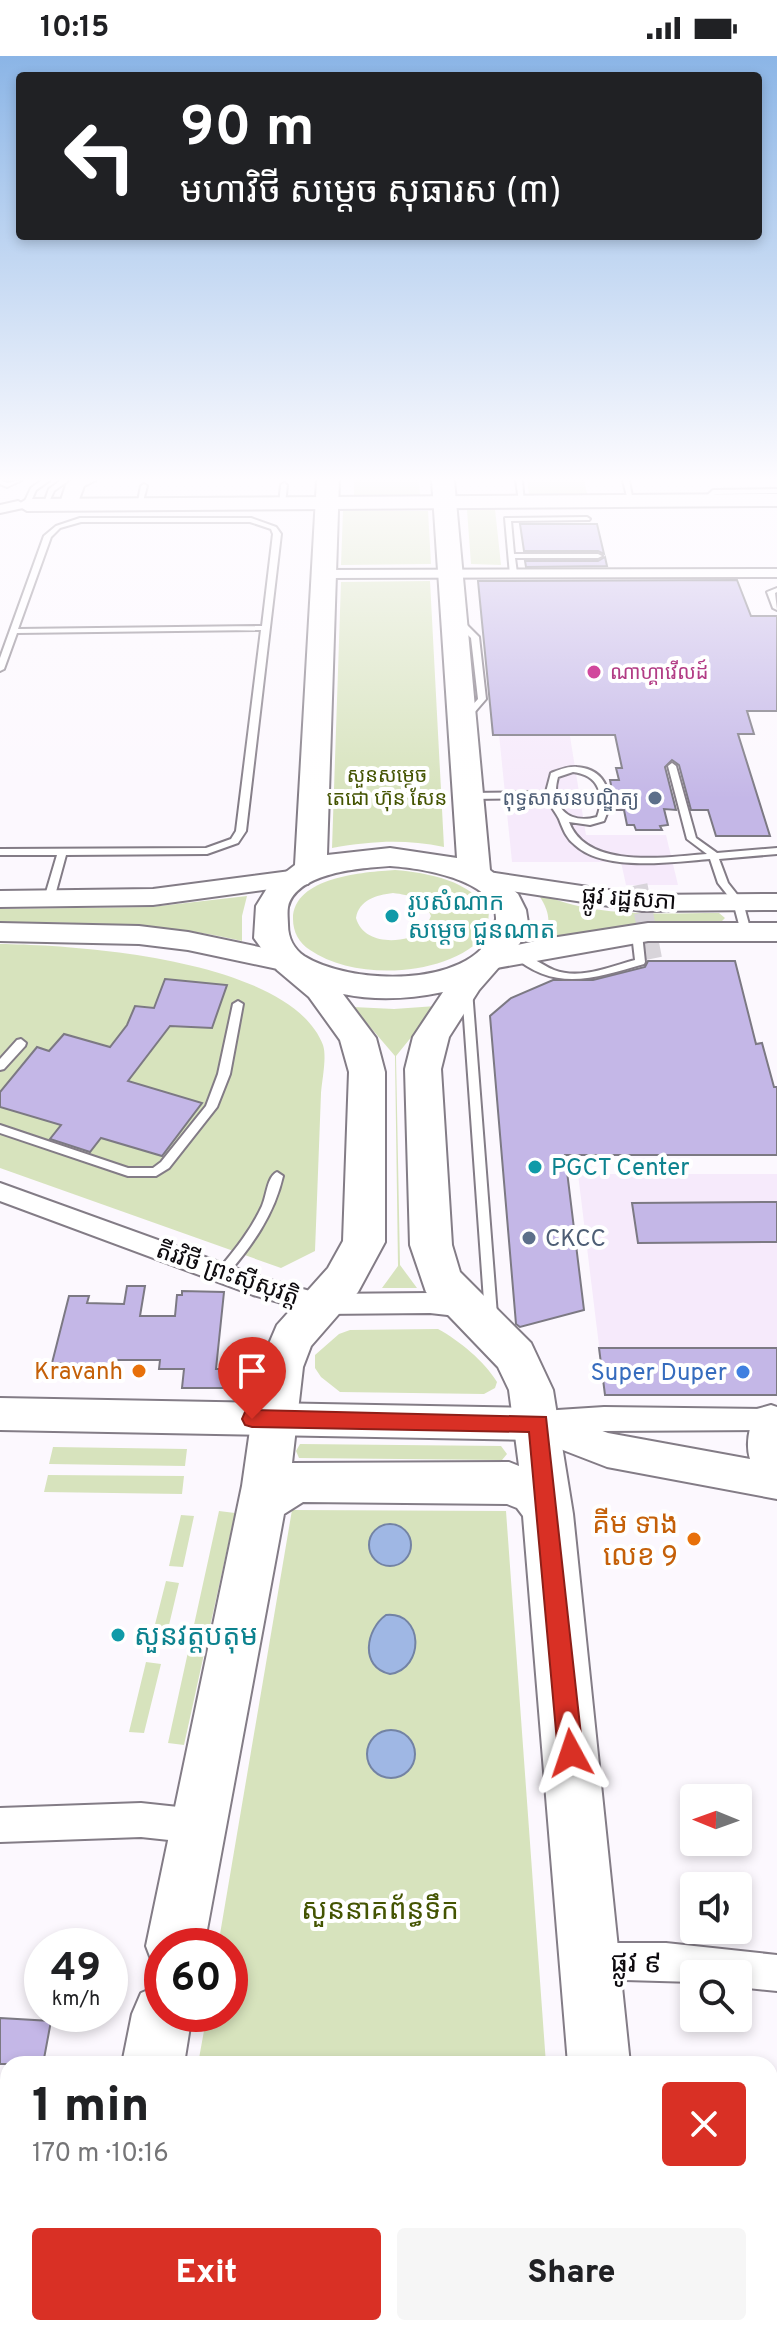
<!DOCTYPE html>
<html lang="en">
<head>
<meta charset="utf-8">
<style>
	body { margin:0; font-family:Overpass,"Noto Sans Khmer",sans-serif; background:#f6f6f6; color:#202124; height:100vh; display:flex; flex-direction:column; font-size:30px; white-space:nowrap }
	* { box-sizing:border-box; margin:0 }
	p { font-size:26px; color:#757577 }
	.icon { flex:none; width:44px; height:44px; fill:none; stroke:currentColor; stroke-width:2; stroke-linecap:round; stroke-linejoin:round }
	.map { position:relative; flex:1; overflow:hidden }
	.panel { position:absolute; left:0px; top:2000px; width:778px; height:280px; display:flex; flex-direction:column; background:#fff; border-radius:24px 24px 0 0; box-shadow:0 4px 12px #0003 }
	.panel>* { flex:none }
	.top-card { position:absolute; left:16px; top:16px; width:746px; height:168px; border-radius:8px; box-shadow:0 4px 12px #0003; background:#202124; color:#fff; overflow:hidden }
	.needle { width:52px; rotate:271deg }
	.fabs { position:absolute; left:680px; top:1728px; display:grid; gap:16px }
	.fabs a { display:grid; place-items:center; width:72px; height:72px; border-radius:8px; background:#fff; box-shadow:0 4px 12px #0003; font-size:40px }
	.speed { position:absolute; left:24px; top:1872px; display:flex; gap:16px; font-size:40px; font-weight:700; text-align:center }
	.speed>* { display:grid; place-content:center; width:104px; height:104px; border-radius:50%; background:#fff; box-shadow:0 4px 12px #0003; line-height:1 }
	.speed small { font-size:20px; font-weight:400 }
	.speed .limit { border:12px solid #d22; background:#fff; color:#111 }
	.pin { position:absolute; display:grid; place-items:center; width:68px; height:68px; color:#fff; margin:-82px -34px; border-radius:50% 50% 50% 0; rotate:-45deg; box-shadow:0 0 8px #0007 }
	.pin .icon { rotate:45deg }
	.me { position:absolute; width:88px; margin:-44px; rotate:355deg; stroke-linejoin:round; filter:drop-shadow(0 0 6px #0008) }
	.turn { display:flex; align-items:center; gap:28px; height:168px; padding:0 32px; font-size:36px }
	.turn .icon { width:104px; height:104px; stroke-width:2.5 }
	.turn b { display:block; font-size:56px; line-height:68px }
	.round { display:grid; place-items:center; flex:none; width:84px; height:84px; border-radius:8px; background:#f6f6f6 }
	.overview { display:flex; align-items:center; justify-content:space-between; height:136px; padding:0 32px }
	h1 { font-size:48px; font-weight:800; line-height:60px }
	.button { display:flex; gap:16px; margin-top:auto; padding:16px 32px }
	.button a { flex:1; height:92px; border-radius:8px; background:#d93025; color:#fff; font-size:32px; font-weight:800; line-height:92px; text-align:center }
	.button a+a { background:#f6f6f6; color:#202124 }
	.status { display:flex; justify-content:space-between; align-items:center; height:56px; padding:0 40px; background:#fff; direction:ltr }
	.status svg { height:22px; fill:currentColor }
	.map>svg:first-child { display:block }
	.built { fill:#f6eafb }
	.green { fill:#d7e3bd; fill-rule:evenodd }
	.water { fill:#9fb7e4; stroke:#7383a4; stroke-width:2 }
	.building { fill:#c4b7e7; stroke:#7c7983; stroke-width:2 }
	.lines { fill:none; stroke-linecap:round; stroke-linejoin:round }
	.street-tunnel { stroke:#d8d4da; stroke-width:19; stroke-dasharray:19 9; stroke-linecap:butt }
	.lane-casing { stroke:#837c86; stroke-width:4 }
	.street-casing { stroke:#837c86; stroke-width:4 }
	.secondary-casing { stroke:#837c86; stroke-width:4 }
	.primary-casing { stroke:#837c86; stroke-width:4 }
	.lane { fill:#fff; fill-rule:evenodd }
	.street { fill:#fff; fill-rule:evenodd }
	.secondary { fill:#fff; fill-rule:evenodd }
	.primary { fill:#fff; fill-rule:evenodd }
	.route { fill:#d93025; stroke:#8d1f18; stroke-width:2 }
	.hotel-dot { fill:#d1479c; stroke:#fff; stroke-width:3 }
	.service-dot { fill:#5c6f8a; stroke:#fff; stroke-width:3 }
	.culture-dot { fill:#0f9aa8; stroke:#fff; stroke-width:3 }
	.food-dot { fill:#e8710a; stroke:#fff; stroke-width:3 }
	.shop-dot { fill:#3f7fe0; stroke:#fff; stroke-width:3 }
	.labels { text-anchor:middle; stroke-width:8; stroke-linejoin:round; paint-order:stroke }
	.far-hotel-label { font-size:20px; fill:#b23c85; stroke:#fff; text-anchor:start }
	.far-park-label { font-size:20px; fill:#445402; stroke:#fff }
	.far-service-label { font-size:20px; fill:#4e5e75; stroke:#fff; text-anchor:end }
	.street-label { font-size:24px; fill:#0d0a0e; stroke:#fff }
	.culture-label { font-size:24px; fill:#0d838f; stroke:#fff; text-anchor:start }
	.service-label { font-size:24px; fill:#4e5e75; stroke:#fff; text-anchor:start }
	.food-label { font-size:24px; fill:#c56008; stroke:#fff; text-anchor:end }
	.shop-label { font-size:24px; fill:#366cbe; stroke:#fff; text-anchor:end }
	.near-food-label { font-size:28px; fill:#c56008; stroke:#fff; text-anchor:end }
	.near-culture-label { font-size:28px; fill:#0d838f; stroke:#fff; text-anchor:start }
	.near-park-label { font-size:28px; fill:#445402; stroke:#fff }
	.near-street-label { font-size:28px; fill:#0d0a0e; stroke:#fff }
</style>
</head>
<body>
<div class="status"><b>10:15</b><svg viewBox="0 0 49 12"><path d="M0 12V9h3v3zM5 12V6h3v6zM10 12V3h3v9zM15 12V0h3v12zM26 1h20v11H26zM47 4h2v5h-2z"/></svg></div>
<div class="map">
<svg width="777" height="2280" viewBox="0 0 777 2280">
	<rect width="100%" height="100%" fill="#fcf8fe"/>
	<path class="built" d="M486,551H549L586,779H666L678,829H626L621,806H512Z
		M578,1118H777V1339H605Z"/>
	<path class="green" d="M354,424H419L420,439H354Z
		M527,424H584L588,442H539L538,438H529Z
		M495,453L501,509L471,508L467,454Z
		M343,455H428L431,508L341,509Z
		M430,525L444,791C404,783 372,785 332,792L341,526Z
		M395,814C428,817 471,824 489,856L487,877C451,921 356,926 310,894C299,887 293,876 293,863C293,821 364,816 395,814ZM393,837C410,839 425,843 431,860L424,875C404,888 364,890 356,862C359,844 376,839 393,837Z
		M544,839C598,862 661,857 719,857L725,862L720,867L632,868L546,885L543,884C552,868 549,855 540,841Z
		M247,840L242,860V885C162,866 82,867 0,866V853L151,851Z
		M0,888C78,889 290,903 323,989C327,1001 322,1024 321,1037C319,1090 317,1143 315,1195L281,1212L0,1112Z
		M436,950L439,954L417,974L396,1000L400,1209L417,1232H382L398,1210L395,1000L353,951L394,953Z
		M438,1273C460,1285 484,1305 497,1326L495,1332L484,1338L340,1336L321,1321L315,1312V1299L339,1278L350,1274Z
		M300,1388L501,1390L507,1398L502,1404L299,1402L296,1395Z
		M53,1391L187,1393L185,1410L49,1408Z
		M48,1419L184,1420L182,1438L44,1436Z
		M292,1454L506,1455L546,2008H198L207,1958H230V1890H218Z
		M219,1455L235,1457L184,1689L168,1687Z
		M181,1459L194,1460L183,1511L169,1510Z
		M166,1525L179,1527L164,1590L150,1588Z
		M146,1606L161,1608L144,1677L129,1676Z
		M155,2272H565V2280H153Z"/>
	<path class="water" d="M369 1489a21 21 0 1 1 42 0a21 21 0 1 1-42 0Z
		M386,1559C424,1555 425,1613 390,1618C359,1611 366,1573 386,1559Z
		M367 1698a24 24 0 1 1 48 0a24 24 0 1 1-48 0Z"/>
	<path class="building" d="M520,468H597L604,498L598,495H524Z
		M605,501L607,510L526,511L525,505H598Z
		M737,524L751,560H777V655H747L754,678H738L770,780H716L708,754H691L679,709L672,704L665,711L676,754L664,753L668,769L660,770L662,774H636L634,769H627L624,754H616L610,724H619L616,712H622L615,679H493L478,525Z
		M648,905H735L756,988L762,987L774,1031H777V1099H565L584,1254L520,1271L516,1268L490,960L511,942L553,924H593L645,911Z
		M165,923L227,929L212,972L170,970L128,1025L202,1047L162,1100L101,1082L90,1096L50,1083L61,1069L0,1051V1036L37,991L49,995L64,978L110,991L127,969L135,950L154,952Z
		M777,1146V1186L638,1187L632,1147Z
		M127,1230H145L140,1260H175L177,1239H182V1235L224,1236L216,1313H228L226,1332H182L184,1313H159L160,1304H116L115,1310L52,1307L69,1240H89L87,1247L124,1248Z
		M599,1292H777V1339H605Z
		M0,1962L51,1965L43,2008H0Z"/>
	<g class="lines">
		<path class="street-tunnel" d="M638,829L653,905"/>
		<defs>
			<path id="lane" d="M0,424L7,427L22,424L7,431L0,428Z
				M42,424H50L36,434L29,450H18V448L24,447L31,432Z
				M61,424H69L54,435L47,450H43L49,433Z
				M71,424H78L72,430L63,450H59L66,429Z
				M516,424H522L524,447L519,446Z
				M623,424H629L633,446L628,445Z
				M284,427L287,429L285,448L282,450L279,448L281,429Z
				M144,428L147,430L142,449L137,450L141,430Z
				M777,433V437L715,438L706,446L701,445L713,434Z
				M587,461L590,463L589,464L511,465L514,498H598L602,500L598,502H515L517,517L510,519L505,462Z
				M80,462H251L276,471L281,478L246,775L238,787L207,798L66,799L54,843L49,846L44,843L57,799H0V793L206,792L231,783L236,775L261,574L17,577L4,613L0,615V602L44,480L56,470ZM81,466H250L271,473L273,478L262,570L18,573L51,481L60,472Z
				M777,532V536L775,537L777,554L773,552L767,536Z
				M454,562H460L479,581L486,643L467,665L464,666L460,663L478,643L471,582L454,566Z
				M672,707L676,710L696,782L717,797L777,792V798L719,803L728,827L743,846L751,876L750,878H742L741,876L733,846L718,827L710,803C673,806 604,816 575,789C566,782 563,773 559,763C556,757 550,750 547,742L469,743L464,740L469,737L546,736L551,717C559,714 568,710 577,711C607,713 615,741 604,765L590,769L569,766C587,814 666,801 707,798L687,783L668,710ZM573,716C599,719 605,739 597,761C567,769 550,750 558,721Z
				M637,875L642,878L645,906L644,908C595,922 555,937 512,899L513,897C527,896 541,909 554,914C580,924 609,911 635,904L632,878Z
				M467,931L472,934L497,1259L496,1263L491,1264L486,1263L485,1259L462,934Z
				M238,945L243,948L230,1018L217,1051L169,1112L156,1120H128L0,1077V1069L128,1112H153L161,1106L206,1050L218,1018L233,948Z
				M21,983L26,987L25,990L4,1013L0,1014V1003L17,984Z
				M277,1116L283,1120C274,1159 252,1190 226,1220H218L216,1217L218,1214C235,1194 251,1174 262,1150C267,1139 267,1121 277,1116Z
				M770,2164H777V2184H770Z"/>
			<path id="street" d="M73,424H96L84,430L77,449L70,453L63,449Z
				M18,445L25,449L23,452L0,457V449Z
				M777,513V521L324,522L317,518L324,514Z
				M0,1127L266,1223L321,1238L430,1237L474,1244L478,1251L474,1258L465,1261L430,1257L321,1258L253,1239L0,1145Z
				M604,1351L771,1353L777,1356V1374L604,1375L542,1379L532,1375L528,1367L532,1359L542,1355Z
				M141,1747L197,1753L209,1758L214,1770L209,1782L197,1787L141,1781L0,1786V1752Z
				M590,1887H666L777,1899V1935L738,1931V1918H694V1926L590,1923L577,1918L572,1905L577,1892Z"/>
			<path id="secondary" d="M777,438V450L27,455L17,449L27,443Z
				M298,814L308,816L312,822L308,828L153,849L0,851V835L153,833Z
				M482,815L642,839L777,838V854L642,855L472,829L468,823L472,817Z
				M0,867L139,870L188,876L297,899L302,906L297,913L287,915L188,894L139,888L0,885Z
				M648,867H777V885H648L491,913L481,911L476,904L481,897L545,883Z
				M0,1342L538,1352L608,1377L750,1403C745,1387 750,1368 757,1353L771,1349L777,1351V1443L607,1411L537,1384L0,1374Z"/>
			<path id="primary" d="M317,424H339L327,799L390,792L457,802L432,424H454L490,814L518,838L526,854L528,867L520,887L479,934L449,981L441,1013L452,1189L460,1216L531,1287L553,1334L573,1458L630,2008H568L523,1460L517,1452L507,1448L303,1446L284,1458L204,1890H162V1914L154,1911L146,1890L242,1430L259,1311L277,1269L328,1212L343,1185L349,1016L340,984L309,941L277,914L254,882L256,850L269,829L295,809ZM390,810C420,812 514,825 493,876C468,934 348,928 304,900C294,893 288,882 288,869C288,864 287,857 288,851C296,816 362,812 390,810ZM443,936L413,981L405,1013L410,1189L426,1236L498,1311L509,1334L519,1410L509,1406L292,1407L303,1311L311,1290L358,1236L385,1186V1016L376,982L343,938C377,945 409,943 443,936Z
				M162,1928V1958H192L184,2008H122L132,1958L141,1937Z
				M70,2272H138L136,2280H68Z
				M589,2272H657L658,2280H590Z"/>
		</defs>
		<use href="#lane" class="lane-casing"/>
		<use href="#street" class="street-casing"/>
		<use href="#secondary" class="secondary-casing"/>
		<use href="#primary" class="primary-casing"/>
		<use href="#lane" class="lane"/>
		<use href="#street" class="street"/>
		<use href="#secondary" class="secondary"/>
		<use href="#primary" class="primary"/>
	</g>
	<linearGradient id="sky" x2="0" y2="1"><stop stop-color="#8bb5e6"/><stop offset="0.57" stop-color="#fefcff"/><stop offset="1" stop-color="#fefcff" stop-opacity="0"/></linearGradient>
	<rect width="777" height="743" fill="url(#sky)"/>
	<path class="route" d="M252,1354L546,1361L583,1697L579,1705L571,1709L562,1705L558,1697L529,1376L252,1371L245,1369L242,1363L245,1356Z"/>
	<circle class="hotel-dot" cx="594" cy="616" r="8"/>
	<g class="service-dot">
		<circle cx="655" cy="742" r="8"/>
		<circle cx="529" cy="1182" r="8"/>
	</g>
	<g class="culture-dot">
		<circle cx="392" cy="860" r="8"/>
		<circle cx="535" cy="1111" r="8"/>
		<circle cx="118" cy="1579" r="8"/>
	</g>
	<g class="food-dot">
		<circle cx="139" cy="1315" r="8"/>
		<circle cx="694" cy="1483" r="8"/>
	</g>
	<circle class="shop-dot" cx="743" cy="1316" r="8"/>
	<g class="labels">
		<g class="far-hotel-label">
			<text x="610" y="623">ណាហ្គាវើលដ៍</text>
		</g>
		<g class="far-park-label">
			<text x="387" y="726">សួនសម្តេច<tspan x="387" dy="23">តេជោ ហ៊ុន សែន</tspan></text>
		</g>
		<g class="far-service-label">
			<text x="639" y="749">ពុទ្ធសាសនបណ្ឌិត្យ</text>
		</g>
		<g class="street-label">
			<text transform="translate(629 842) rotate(4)" y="8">ផ្លូវ រដ្ឋសភា</text>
			<text transform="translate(228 1217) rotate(19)" y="8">តីរវិថី ព្រះស៊ីសុវត្តិ</text>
		</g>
		<g class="culture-label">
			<text x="408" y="854">រូបសំណាក<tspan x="408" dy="28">សម្ដេច ជួនណាត</tspan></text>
			<text x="551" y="1119">PGCT Center</text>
		</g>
		<g class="service-label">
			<text x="545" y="1190">CKCC</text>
		</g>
		<g class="food-label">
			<text x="123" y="1323">Kravanh</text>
		</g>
		<g class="shop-label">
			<text x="727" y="1324">Super Duper</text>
		</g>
		<g class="near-food-label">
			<text x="678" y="1477">គីម ទាង<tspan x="678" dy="32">លេខ 9</tspan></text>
		</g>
		<g class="near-culture-label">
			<text x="134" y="1589">សួនវត្តបតុម</text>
		</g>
		<g class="near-park-label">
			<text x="380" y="1863">សួននាគព័ន្ធទឹក</text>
		</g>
		<g class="near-street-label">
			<text transform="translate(636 1906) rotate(1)" y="10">ផ្លូវ ៩</text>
		</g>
	</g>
</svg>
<div class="fabs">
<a><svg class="needle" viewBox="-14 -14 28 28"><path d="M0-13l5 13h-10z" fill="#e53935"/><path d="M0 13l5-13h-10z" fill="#757577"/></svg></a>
<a><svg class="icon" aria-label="sound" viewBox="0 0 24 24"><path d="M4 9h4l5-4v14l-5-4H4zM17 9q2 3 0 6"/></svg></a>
<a><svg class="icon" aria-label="search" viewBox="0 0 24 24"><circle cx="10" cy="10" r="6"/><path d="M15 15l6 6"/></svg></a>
</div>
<div class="speed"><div>49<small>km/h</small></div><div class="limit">60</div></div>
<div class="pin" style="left:252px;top:1363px;background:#d93025"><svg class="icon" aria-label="arrive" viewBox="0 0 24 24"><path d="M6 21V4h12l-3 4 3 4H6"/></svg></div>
<svg class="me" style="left:571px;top:1697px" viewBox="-20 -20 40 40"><path d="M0-17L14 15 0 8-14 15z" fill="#d93025" stroke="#fff" stroke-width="4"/></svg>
<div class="top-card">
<div class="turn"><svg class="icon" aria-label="left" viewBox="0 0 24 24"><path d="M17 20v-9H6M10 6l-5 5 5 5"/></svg><div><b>90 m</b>មហាវិថី សម្តេច សុធារស (៣)</div></div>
</div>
<section class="panel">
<div class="overview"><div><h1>1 min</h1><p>170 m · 10:16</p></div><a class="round" style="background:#d93025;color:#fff"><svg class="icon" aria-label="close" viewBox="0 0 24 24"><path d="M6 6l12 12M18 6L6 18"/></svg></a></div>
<div class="button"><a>Exit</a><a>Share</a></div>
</section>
</div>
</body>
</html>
